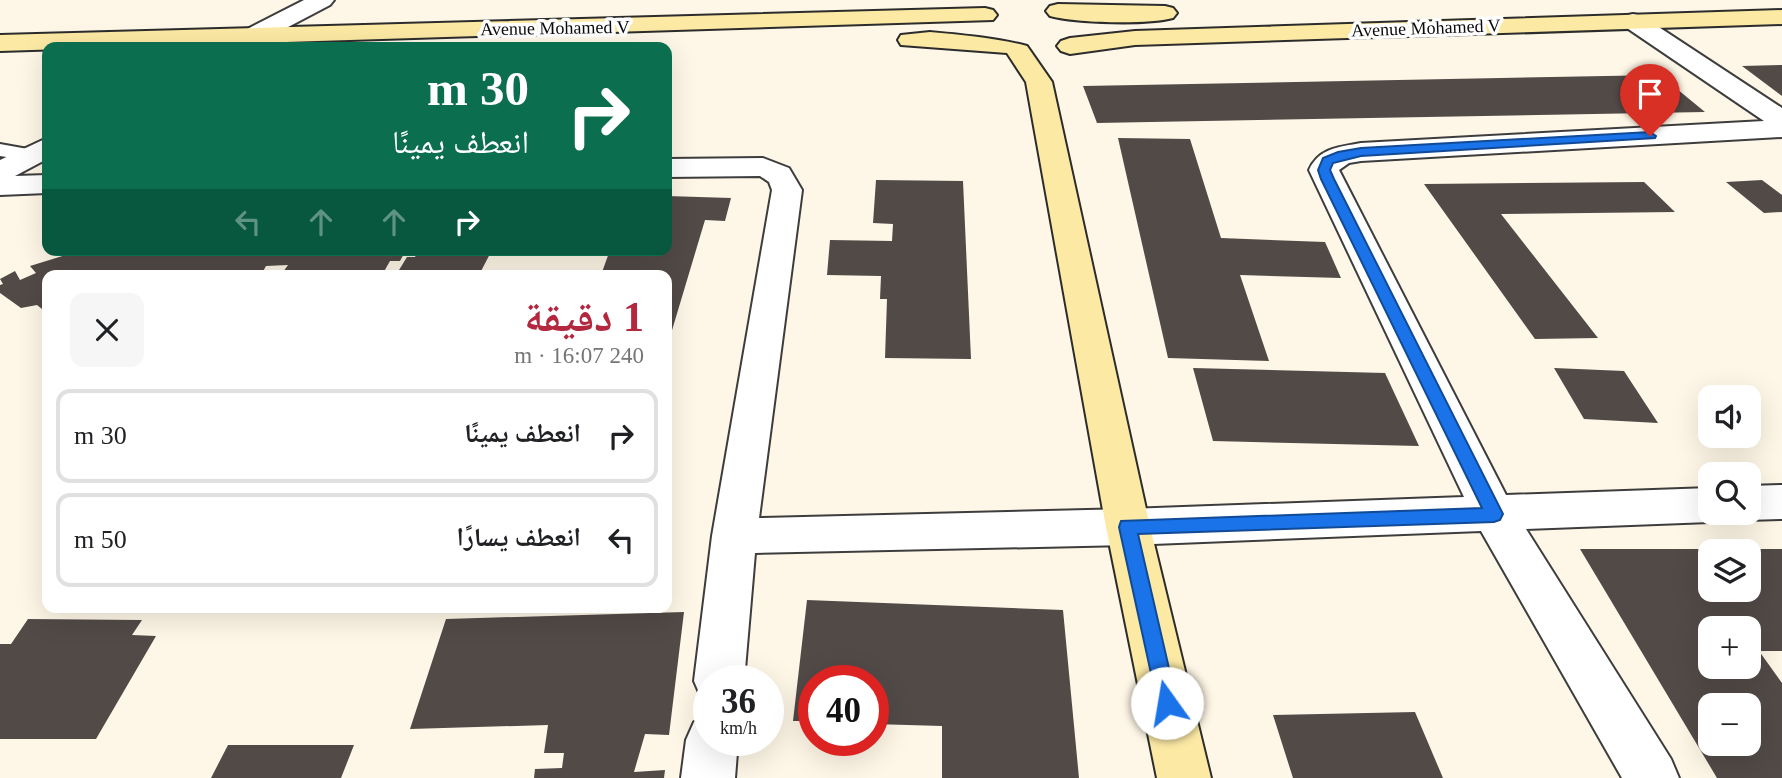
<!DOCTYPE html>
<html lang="ar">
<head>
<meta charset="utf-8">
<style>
	body { margin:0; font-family:"Times New Roman","Noto Naskh Arabic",serif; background:#f6f6f6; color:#202124; direction:rtl; height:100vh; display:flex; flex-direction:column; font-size:26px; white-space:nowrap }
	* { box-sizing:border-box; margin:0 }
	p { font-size:23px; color:#757577 }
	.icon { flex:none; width:38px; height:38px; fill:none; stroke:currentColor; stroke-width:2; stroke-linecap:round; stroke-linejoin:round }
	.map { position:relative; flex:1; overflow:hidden; direction:ltr }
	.side { position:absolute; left:42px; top:270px; width:630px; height:343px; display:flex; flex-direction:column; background:#fff; border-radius:14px; box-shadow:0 7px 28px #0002; direction:rtl }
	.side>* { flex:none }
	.guide { position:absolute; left:42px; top:42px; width:630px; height:214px; border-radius:14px; box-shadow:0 7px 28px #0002; direction:rtl; background:#0b6e4f; color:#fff; overflow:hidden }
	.tools { position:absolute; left:1698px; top:385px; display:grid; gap:14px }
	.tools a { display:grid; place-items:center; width:63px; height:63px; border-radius:14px; background:#fff; box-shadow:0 7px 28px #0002; font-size:35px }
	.speed { position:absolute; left:693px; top:665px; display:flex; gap:14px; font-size:35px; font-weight:700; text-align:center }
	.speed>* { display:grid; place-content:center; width:91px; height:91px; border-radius:50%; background:#fff; box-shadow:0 7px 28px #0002; line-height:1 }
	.speed small { font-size:18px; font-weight:400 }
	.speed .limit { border:10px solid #d22; background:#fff; color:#111 }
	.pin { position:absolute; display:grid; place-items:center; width:60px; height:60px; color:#fff; margin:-72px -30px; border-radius:50% 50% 50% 0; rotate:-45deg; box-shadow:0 0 7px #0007 }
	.pin .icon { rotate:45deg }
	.me { position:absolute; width:77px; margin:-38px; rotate:347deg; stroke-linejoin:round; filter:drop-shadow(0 0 5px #0008) }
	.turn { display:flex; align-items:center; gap:24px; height:147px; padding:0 28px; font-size:32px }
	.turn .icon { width:91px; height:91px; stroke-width:2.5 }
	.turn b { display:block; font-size:49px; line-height:60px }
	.lanes { display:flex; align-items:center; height:66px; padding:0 28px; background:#0003; justify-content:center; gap:35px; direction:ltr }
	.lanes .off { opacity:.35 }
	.round { display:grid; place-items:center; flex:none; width:74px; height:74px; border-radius:14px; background:#f6f6f6 }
	.head { display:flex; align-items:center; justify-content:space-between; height:119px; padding:0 28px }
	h1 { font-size:42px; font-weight:700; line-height:52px; color:#b3283e }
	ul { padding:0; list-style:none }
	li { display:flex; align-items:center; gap:21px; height:94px; margin:0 14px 10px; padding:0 14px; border:4px solid #e0e0e0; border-radius:14px }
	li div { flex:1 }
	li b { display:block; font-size:26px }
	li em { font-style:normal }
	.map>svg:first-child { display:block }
	.building { fill:#524a47; fill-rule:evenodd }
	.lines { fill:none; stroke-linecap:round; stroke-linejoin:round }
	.lane-casing { stroke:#3d3d3d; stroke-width:4 }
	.street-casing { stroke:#3d3d3d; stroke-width:4 }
	.secondary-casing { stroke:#2c2c2c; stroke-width:4 }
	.lane { fill:#fff; fill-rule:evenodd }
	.street { fill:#fff; fill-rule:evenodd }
	.secondary { fill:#fce9a4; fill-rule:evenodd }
	.route { fill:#1a73e8; stroke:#114b97; stroke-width:2 }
	.labels { text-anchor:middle; stroke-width:7; stroke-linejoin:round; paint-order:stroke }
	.far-street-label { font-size:18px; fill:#0a0a0a; stroke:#fff }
</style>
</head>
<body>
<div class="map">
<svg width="1782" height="778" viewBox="0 0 1782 778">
	<rect width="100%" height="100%" fill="#fef7e7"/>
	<path class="building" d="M1782,65V96L1742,66Z
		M1660,75L1705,112L1097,123L1083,86Z
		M1118,138L1190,139L1221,238L1325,242L1341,278L1240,275L1269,361L1168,358Z
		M876,180L963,181L971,359L885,358L887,299H880L881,276L827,275L830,240L892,241L893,224L873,223Z
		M1762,180L1782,195V212L1764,213L1726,182Z
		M1644,182L1675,212L1501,214L1598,338L1535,339L1424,184Z
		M667,196L731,198L725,221L705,220L667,347V275H601L610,250H667Z
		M82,250H406L400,261H390L382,275H281L288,265L266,266L261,275H171L173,271L142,272L140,275H47V307L42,309L37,305L21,308L0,293V285L3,284L0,279L15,271L20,280L36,273L30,266Z
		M419,250H492L479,275H396L407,257H415Z
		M1193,368L1385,373L1419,446L1213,441Z
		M1554,368L1624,371L1658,423L1584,419Z
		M1580,549H1710V590H1748V549H1782V651H1759L1782,683V778H1717ZM1710,628H1748V667H1710ZM1710,705H1748V744H1710Z
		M807,600L1063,610L1079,778H942V726L873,724V681H814V721H793Z
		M684,612L669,735L645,734L634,772L665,770L664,778H534L535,769L562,768L564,753H544L548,725L410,729L446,619Z
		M28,619L142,620L132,635L156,636L96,739H0V644H11Z
		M1415,712L1443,778H1293L1273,715Z
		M228,745H354L341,778H211Z"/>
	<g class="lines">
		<defs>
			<path id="lane" d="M0,144L39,151L42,155L39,159L32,161L0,156Z"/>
			<path id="street" d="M304,0H334L330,5L250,47H218L222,42Z
				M1633,14L1642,16L1782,108V137L1361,161L1349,163L1339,170L1506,495L1710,488V513H1727L1725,517L1710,522L1526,529L1671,759L1679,778H1622L1481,531L1128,545L755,553L744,681H709V700L701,697L694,681L712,536L772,190L769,182L760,176L667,177V159L763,158L789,168L802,190L759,518L1128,509L1464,497L1309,170C1319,148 1339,147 1361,143L1764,121L1624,26L1621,21L1624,16Z
				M47,138V159L15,176L47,175V193L0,195V160Z
				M1782,485V519L1748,520L1733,515L1732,513H1748V486Z
				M709,716V740H738L735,778H681L686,740L694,722Z"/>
			<path id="secondary" d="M1058,4L1165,6L1173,8L1177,13L1173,18C1146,25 1077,23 1050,16L1046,11L1050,6Z
				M985,8L993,10L997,15L993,20L0,51V35Z
				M1782,10V24L1135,45L1070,54L1061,51L1057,46L1061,41L1070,38L1135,31Z
				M930,32C963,35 997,38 1027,46L1052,82L1150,527L1211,778H1157L1106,527L1026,82L1007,53L901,45L898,40L901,35Z"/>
		</defs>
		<use href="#lane" class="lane-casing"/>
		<use href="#street" class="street-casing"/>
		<use href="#secondary" class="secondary-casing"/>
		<use href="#lane" class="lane"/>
		<use href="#street" class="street"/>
		<use href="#secondary" class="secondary"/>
	</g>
	<path class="route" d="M1650,132L1656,136L1655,138L1361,156L1333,163L1330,170L1334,179L1503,514L1500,520L1494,522L1138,534L1177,703L1174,710L1167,712L1159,710L1119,527L1121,521L1482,508L1321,179L1318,170L1323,158L1338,152L1361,148Z"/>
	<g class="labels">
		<g class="far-street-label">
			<text transform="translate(555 28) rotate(-1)" y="6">Avenue Mohamed V</text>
			<text transform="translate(1426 28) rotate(-2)" y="6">Avenue Mohamed V</text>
		</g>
	</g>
</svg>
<div class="tools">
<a><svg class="icon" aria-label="sound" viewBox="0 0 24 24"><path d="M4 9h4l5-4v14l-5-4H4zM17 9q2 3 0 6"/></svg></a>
<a><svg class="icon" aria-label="search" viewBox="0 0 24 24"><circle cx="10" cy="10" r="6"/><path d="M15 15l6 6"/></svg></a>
<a><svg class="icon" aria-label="layers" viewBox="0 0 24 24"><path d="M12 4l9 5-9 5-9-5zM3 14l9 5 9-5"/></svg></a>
<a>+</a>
<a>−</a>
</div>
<div class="speed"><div>36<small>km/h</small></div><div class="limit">40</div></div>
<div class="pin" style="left:1650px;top:136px;background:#d93025"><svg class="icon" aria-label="arrive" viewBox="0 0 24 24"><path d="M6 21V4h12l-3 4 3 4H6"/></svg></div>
<svg class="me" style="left:1167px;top:703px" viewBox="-20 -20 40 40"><circle r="19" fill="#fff"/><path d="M0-13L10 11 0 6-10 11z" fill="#1a73e8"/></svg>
<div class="guide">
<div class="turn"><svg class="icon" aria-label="right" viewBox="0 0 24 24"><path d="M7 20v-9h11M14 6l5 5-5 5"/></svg><div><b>30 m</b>انعطف يمينًا</div></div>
<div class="lanes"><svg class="icon off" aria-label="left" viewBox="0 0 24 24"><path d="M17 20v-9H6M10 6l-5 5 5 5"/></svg><svg class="icon off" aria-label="ahead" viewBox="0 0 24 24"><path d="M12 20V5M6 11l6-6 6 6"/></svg><svg class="icon off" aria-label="ahead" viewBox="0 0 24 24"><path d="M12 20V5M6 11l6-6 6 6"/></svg><svg class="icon" aria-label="right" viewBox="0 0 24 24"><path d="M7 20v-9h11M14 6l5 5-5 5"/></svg></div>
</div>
<section class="side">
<div class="head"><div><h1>1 دقيقة</h1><p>240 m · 16:07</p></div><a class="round"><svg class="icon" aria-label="close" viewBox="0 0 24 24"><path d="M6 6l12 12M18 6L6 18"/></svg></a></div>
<ul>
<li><svg class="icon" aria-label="right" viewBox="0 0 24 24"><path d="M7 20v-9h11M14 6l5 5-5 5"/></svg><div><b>انعطف يمينًا</b></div><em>30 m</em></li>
<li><svg class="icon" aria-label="left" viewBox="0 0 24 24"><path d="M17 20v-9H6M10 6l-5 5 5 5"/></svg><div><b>انعطف يسارًا</b></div><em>50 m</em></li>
</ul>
</section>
</div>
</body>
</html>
